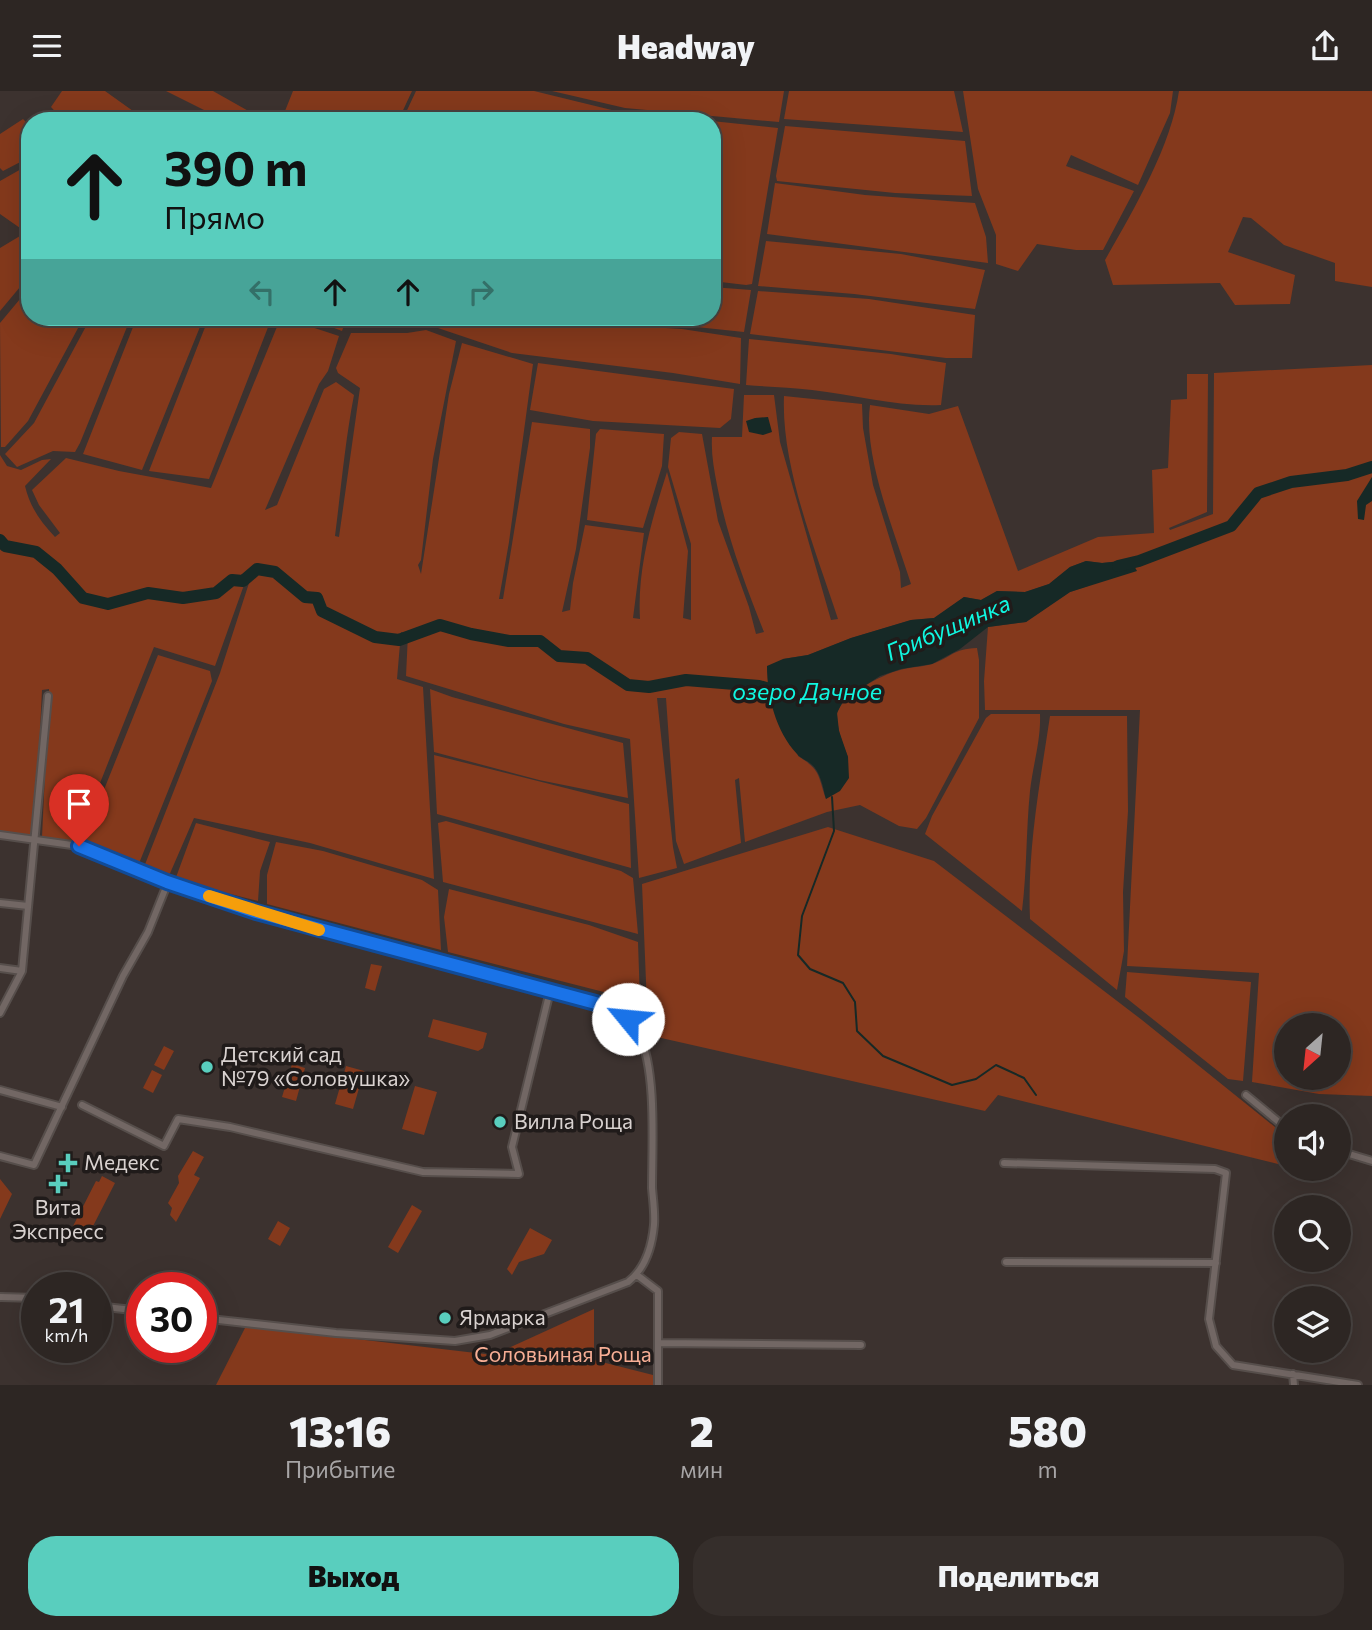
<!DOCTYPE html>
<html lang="ru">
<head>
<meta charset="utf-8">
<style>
	body { margin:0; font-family:Commissioner,sans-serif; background:#352e2b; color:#f1f3f6; height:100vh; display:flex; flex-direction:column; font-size:26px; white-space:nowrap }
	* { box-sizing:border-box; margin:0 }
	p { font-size:23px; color:#a7a5a6 }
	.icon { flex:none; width:38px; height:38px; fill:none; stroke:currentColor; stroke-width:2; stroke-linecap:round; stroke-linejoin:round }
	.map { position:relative; height:1294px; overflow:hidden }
	.side { display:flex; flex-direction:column; background:#2d2623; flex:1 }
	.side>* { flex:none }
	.banner { position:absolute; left:21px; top:21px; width:700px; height:214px; border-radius:28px; box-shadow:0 7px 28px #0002,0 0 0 2px #484341; background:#59cebe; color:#111; overflow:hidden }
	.needle { width:46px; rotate:207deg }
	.fabs { position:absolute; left:1274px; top:922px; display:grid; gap:14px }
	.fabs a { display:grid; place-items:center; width:77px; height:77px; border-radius:50%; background:#2d2623; box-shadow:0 7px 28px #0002,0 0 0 2px #484341; font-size:35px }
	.speed { position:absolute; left:21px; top:1181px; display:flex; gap:14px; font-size:35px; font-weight:700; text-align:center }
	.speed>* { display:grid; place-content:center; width:91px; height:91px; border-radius:50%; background:#2d2623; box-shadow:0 7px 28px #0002,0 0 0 2px #484341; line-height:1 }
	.speed small { font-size:18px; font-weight:400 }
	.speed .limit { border:10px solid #d22; background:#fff; color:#111 }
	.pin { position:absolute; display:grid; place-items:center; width:60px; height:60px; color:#fff; margin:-72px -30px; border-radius:50% 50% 50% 0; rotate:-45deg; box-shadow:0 0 7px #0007 }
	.pin .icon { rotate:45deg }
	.me { position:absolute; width:77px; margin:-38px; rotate:298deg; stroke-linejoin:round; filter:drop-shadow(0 0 5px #0008) }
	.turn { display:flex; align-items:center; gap:24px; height:147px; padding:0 28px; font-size:32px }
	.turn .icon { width:91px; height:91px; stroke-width:2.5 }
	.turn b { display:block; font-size:49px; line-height:60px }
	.lanes { display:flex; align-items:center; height:66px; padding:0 28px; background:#0003; justify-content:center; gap:35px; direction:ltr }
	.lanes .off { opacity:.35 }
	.eta { display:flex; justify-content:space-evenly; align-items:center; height:119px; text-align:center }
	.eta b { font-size:42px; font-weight:800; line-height:49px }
	.action { display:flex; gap:14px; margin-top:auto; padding:14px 28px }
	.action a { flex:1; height:80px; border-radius:28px; background:#59cebe; color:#111; font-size:28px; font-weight:800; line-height:80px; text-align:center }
	.action a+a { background:#352e2b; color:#f1f3f6 }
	header { display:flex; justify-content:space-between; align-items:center; height:91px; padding:0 28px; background:#2d2623; font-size:32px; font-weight:800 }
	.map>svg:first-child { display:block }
	.green { fill:#84391c; fill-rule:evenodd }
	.water { fill:#162926 }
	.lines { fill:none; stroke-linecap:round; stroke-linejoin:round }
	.stream { stroke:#162926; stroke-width:2 }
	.river { stroke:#162926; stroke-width:12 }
	.minor-casing { stroke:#564e4b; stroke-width:10 }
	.minor { stroke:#726764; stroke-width:6 }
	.route-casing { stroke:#114b97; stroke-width:18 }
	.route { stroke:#1a73e8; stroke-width:12 }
	.slow { stroke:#f59e0b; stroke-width:12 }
	.poi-dot { fill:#59cebe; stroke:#201b1a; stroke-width:2.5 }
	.labels { text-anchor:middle; stroke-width:7; stroke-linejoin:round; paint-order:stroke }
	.poi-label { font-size:21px; fill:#d9d2d0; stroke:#201b1a; text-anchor:start }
	.park-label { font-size:21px; fill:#f7ae95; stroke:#201b1a }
	.water-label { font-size:23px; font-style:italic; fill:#10f7e1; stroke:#201b1a }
</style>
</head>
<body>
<header><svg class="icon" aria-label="menu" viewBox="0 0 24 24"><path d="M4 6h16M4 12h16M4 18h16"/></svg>Headway<svg class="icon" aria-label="share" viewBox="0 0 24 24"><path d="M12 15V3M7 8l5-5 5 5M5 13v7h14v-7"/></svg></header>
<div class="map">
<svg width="1372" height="1294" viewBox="0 0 1372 1294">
	<rect width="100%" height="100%" fill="#3c322f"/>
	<path class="green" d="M62,0H105L140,25L137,30H64L51,16Z
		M166,0H213L252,22L244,30H202L206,20Z
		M293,0H412L398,30H281Z
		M416,0H534L624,22L712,30H402Z
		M552,0H784L779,31L625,17Z
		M789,0H954L963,41L784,28Z
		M963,0H1173L1170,22L1138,94L1071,64L1066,75L1134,100L1103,159H1076L1037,153L1018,180L996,173V144L978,98Z
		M1179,0H1372V196L1335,190V172L1284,154L1251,127L1243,126L1228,161L1295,184L1290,213L1235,214L1220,192L1113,194L1105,169C1133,120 1171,56 1179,0Z
		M23,28L30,35V66L3,80L0,77V43Z
		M712,30L778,37L752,193L746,194L712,190Z
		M785,35L965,50L972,105L895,102L777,90L776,85Z
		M30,73V132L20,137L0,123V90Z
		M775,92L865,104L975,112L986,146L988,172L767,143Z
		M30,139V184L0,220V157Z
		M766,150L901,163L985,179L975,218L854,203L758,195Z
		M30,196V226H84L28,330L5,356H1L0,232Z
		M712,196L751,199L744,241L601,226H712Z
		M758,200L869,208L975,224L972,267H946L750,243Z
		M91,226H131L80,352L75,361L53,360L17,376L5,363L34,332Z
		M137,226H204L142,379L83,363Z
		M209,226H272L209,388L149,380Z
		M281,226L339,245L328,280L319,293L265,419L277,414L324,298L336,291L354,304C345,351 341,398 335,445L339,446C346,396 353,347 360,297L338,282L336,277L351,242H407L426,239L456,250L433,368L421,469L418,474L421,483L449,303L462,252L533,273L509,451L499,508H503L532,331L590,338V357L576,458L562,521L570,519L573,492L585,434L644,442L633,527L640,528C637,477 652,428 667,381L688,460L683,527L691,529V453L668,376L671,347L679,341L702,343L718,430L749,516L756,543L764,541C745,493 727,446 717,394C714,378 711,363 712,346H742L744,304H774L780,351L831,529L838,528C816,460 781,376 784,305L862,313L863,337L873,394L900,481L901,497L911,493C895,442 863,366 870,314L929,323L958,315L1018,480L1098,446L1154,442L1152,379L1168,377L1171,309L1187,308V283H1208L1207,421L1169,437L1170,439L1213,423L1214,282L1372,274V1005L1319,1003L1252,991L1259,882L1127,875L1140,619H985L984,590L988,536L1026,531L1070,501L1088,495L1131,469L1102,472L1086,470L1070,476L1049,493L1025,501L997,500L981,509L964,506L934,527L911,529L851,547L808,564L783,568L798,665C821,679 818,685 826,708L848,666C843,653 837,638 837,624C838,606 883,583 900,579C910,576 922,576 932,573C952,566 952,558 977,557L979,569V627L926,727L917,738L899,735L860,714L827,721L745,751L739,687L735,689L741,752L684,773L676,750L666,607H657L673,756L677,777L639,787L630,648L564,633L406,585L408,543L401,541L397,588L423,596L434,788L310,752L194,727L168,787L144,776L220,582L249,492L244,494L215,575L154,556L77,750L42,746L49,598L42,599L35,745L0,743V364L7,375L21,379L42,369L51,368L25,395C30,416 40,430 55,446L60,442L39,414L32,399L66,367L119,380L211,397ZM1286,934H1339V987H1286Z
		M305,226H347L342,240Z
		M354,226H420L416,235H357L353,230Z
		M428,226H560L634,235L682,238L741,247L740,293L673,282L512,262L426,233Z
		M749,248L891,263L946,272L941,314C897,316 855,304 812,299C790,296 768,296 746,294Z
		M538,272L734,298L731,328L720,337L702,336L593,330L530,319Z
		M600,338L664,343L662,375L643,437L587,429L596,343Z
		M158,564L210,580L212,590L138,775L83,751Z
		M430,598L452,606L623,652L628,707L539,689L434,661Z
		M991,623H1040C1041,650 1033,673 1030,700C1026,740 1027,780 1022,820L925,743L932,725L986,627Z
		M1050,625H1127L1128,720L1123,801L1124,860L1117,899L1030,828C1027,759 1040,692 1050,625Z
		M434,664L629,713L631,777L437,723Z
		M446,730L621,780L633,787L638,843L443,791L438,732Z
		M196,732L270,751L260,780L258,810L175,789Z
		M828,736L934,770L1142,929L1286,1045V1075L998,1004L985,1020L648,944L619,922L639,910L448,861L444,826L449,798L589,834L638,851L640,910L647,915L642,793Z
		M276,751L323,760L422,789L438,799L441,859L267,813V784Z
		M371,873L382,875L375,900L365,897Z
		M1127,881L1251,891L1243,990L1228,988L1125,906Z
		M433,928L487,942L483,957L478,960L428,946Z
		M164,955L174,960L164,979L154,974Z
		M292,973L305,977L296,1010L282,1006Z
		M346,975L364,980L353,1018L335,1013Z
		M152,979L162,984L153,1002L143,997Z
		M415,995L437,1001L424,1044L402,1038Z
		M193,1060L204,1066L194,1084L200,1087L176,1131L170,1124L172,1117L168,1112L179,1092L178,1085Z
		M102,1085L115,1092L89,1143L68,1145L96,1090L99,1091Z
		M0,1088L12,1103L0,1128Z
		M412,1114L422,1120L398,1162L388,1156Z
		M278,1130L290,1137L280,1155L268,1148Z
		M530,1137L552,1149L544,1163L519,1171L512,1184L507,1178Z
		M594,1218V1269L653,1284V1294H216L246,1235L493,1264Z"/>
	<path class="water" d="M768,326L772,341L763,344L749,341L746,330L755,327Z
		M1372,386V410L1366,414L1364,429L1358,428L1357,410Z
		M1131,469L1137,480L1070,501L1026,531L988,536L960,558L932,573L901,578L880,585L844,608L837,622L839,640L848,666L849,687L840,700L826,708C823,697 821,681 811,673C807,669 801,668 797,663C776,640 767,606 767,575L783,568L808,564L851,547L911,529L934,527L964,506L981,509L997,500L1025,501L1049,493L1070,476L1086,470L1102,472Z"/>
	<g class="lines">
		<path class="stream" d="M832,706L834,740L802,825L798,864L810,878L843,892L855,911L857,940L883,965L952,994L976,988L996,974L1024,987L1036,1004"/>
		<path class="river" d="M0,449L5,455L36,461L57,478L83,507L108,513L148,502L183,507L216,502L232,489L243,490L257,478L275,481L305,506L317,507L322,520L375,546L399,549L440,534L471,543L509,550H540L559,565L587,567L628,594L649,596L686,589L759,595L780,601
			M1118,475L1139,470L1231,435L1258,402L1291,391L1347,384L1372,376"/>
		<defs>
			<path id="minor" d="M0,744L79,755L168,791L256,821L603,914C618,920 632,928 639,943C657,980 652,1055 652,1097C653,1109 655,1122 654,1134C652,1155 645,1178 628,1191L490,1244L455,1250L336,1242L201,1227
				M0,812L28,815
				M0,877L22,880
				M0,922L22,880L48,605
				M0,999L62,1016
				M1246,1004L1286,1037
				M82,1014L164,1055L178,1028L230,1036L423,1081L519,1083L512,1056L550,900
				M1339,1060L1372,1070
				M0,1065L34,1074L123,885L148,841L168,791
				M1004,1072L1215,1078L1226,1082L1209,1228L1216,1255L1233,1274L1358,1294
				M1006,1171L1216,1172
				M637,1184L658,1200V1294
				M0,1206L37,1207
				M96,1215L142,1220
				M658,1252L861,1254
				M1293,1283L1294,1294"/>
		</defs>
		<use href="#minor" class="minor-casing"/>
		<use href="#minor" class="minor"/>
	</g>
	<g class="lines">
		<defs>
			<path id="route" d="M79,755L167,791L256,821L603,914L618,920L628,928"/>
		</defs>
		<use href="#route" class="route-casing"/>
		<use href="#route" class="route"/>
		<path class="slow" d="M209,805L319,839"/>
	</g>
	<g class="poi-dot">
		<circle cx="207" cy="976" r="7"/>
		<circle cx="500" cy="1031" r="7"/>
		<path d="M64.5 1061.5h7v7h7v7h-7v7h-7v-7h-7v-7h7z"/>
		<path d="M54.5 1082.5h7v7h7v7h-7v7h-7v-7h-7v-7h7z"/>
		<circle cx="445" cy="1227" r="7"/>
	</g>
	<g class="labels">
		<g class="poi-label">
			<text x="221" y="971">Детский сад<tspan x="221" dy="24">№79 «Соловушка»</tspan></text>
			<text x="514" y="1038">Вилла Роща</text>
			<text x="84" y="1079">Медекс</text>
			<text x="58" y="1124" text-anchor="middle">Вита<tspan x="58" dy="24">Экспресс</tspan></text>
			<text x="459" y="1234">Ярмарка</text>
		</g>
		<g class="park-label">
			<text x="563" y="1271">Соловьиная Роща</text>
		</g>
		<g class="water-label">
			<text transform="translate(948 537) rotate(-23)" y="8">Грибущинка</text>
			<text x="807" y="609">озеро Дачное</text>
		</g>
	</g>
</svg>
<div class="fabs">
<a><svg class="needle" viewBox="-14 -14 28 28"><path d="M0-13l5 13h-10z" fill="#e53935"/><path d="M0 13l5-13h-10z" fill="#a7a5a6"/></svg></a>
<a><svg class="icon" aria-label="sound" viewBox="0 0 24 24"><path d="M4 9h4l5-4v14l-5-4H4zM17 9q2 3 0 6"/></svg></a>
<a><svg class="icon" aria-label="search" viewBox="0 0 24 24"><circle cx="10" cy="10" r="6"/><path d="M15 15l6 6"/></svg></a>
<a><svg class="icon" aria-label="layers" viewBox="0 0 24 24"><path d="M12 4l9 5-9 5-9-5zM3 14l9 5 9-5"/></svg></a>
</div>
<div class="speed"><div>21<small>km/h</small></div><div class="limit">30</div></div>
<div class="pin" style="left:79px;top:755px;background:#d93025"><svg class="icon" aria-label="arrive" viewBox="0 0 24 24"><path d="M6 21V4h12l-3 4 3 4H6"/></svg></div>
<svg class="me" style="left:628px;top:928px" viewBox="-20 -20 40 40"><circle r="19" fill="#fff"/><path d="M0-13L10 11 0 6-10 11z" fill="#1a73e8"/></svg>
<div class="banner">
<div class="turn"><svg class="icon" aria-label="ahead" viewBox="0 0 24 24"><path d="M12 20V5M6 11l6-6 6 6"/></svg><div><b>390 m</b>Прямо</div></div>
<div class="lanes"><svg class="icon off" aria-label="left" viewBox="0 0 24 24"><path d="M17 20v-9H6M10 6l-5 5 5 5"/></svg><svg class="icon" aria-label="ahead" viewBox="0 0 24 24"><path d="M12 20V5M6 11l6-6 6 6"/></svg><svg class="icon" aria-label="ahead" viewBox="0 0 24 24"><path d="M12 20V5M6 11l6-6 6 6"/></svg><svg class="icon off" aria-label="right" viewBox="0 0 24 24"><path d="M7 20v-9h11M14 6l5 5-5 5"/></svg></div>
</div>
</div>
<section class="side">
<div class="eta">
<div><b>13:16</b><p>Прибытие</p></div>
<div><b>2</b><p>мин</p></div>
<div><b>580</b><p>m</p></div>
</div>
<div class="action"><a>Выход</a><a>Поделиться</a></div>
</section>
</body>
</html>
